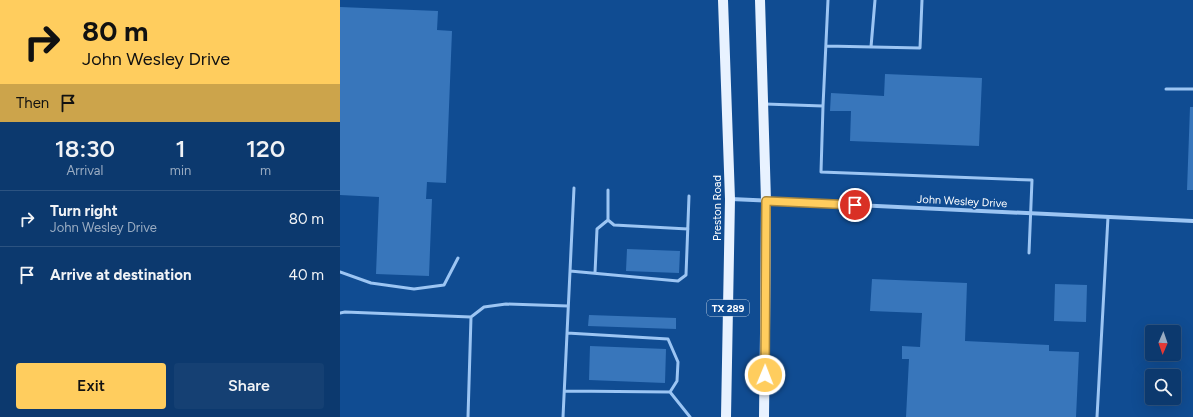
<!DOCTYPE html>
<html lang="en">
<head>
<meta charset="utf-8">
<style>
	body { margin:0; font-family:Figtree,sans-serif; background:#154073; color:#f1f3f6; height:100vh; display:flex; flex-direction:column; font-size:15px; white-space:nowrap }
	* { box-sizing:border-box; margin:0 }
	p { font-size:13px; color:#9aacc2 }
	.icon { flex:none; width:22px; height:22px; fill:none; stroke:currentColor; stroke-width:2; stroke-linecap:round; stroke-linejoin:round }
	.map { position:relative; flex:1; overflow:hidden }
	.side { display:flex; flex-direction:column; background:#0c396e; width:340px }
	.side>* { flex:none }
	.banner { background:#ffcd5e; color:#111; overflow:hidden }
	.needle { width:26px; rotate:182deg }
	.fabs { position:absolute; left:805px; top:325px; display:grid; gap:8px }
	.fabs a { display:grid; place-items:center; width:36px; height:36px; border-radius:4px; background:#0c396e; box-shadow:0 4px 16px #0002,0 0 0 1px #2c5381; font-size:20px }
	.pin { position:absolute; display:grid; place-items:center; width:34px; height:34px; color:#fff; margin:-17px; border:2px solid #fff; border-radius:50%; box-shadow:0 1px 4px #0007 }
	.me { position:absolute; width:44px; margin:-22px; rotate:1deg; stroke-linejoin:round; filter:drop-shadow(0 0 3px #0008) }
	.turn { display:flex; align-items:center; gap:14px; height:84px; padding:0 16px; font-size:18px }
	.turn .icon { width:52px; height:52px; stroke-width:2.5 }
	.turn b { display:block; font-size:28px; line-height:34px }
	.then { display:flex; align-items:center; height:38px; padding:0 16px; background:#0003; gap:8px; font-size:15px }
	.eta { display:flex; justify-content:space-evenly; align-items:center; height:68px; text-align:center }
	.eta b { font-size:24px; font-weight:600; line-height:28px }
	.action { display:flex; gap:8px; margin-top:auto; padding:8px 16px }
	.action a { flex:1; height:46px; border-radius:4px; background:#ffcd5e; color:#111; font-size:16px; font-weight:600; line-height:46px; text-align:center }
	.action a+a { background:#154073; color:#f1f3f6 }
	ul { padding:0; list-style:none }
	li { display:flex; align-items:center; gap:12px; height:56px; padding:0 16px; border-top:1px solid #2c5381 }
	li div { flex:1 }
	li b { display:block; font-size:15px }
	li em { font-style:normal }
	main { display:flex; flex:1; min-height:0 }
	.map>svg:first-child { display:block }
	.building { fill:#3876bb }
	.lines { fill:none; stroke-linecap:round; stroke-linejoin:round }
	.service { stroke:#9cc5f3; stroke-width:3 }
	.minor { stroke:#9cc5f3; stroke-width:4 }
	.primary { stroke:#e8f2ff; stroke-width:10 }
	.route-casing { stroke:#a6853d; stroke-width:10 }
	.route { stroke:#ffcd5e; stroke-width:7 }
	.labels { text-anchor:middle; stroke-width:3.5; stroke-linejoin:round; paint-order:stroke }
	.shield { fill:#104c92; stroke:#b7c9de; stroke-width:1 }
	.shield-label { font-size:10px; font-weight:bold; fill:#fff }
	.street-label { font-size:11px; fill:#fff; stroke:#104c92 }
</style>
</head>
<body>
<main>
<section class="side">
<div class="banner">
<div class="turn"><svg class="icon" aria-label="right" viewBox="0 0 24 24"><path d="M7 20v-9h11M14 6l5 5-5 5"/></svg><div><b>80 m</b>John Wesley Drive</div></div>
<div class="then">Then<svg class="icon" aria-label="arrive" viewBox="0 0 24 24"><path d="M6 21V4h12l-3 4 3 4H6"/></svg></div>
</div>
<div class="eta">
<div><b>18:30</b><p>Arrival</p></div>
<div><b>1</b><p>min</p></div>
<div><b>120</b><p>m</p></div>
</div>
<ul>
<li><svg class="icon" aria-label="right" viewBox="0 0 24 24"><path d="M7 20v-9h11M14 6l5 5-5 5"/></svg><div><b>Turn right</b><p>John Wesley Drive</p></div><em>80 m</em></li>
<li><svg class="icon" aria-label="arrive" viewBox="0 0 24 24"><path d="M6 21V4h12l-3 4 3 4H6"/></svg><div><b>Arrive at destination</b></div><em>40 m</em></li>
</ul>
<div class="action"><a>Exit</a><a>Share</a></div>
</section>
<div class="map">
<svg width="853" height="417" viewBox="0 0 853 417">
	<rect width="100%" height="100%" fill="#104c92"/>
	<path class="building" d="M0,7L98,11L97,30L112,31L106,183L87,182L86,199H92L89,276L36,274L39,197L0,195Z
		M545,74L642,78L639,146L510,141L511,111H490L491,93L544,96Z
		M850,107H853V190H847Z
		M287,249L340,251L339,273L286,271Z
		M532,279L627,283L625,341L709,345V351L739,352L736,417H566L569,359H562V346L580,347L582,313L530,311Z
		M715,284L747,285L746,322L714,321Z
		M249,315L336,318V329L248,326Z
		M250,346L326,349L325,383L249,380Z"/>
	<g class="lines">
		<path class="service" d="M486,46L580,48L582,0
			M531,47L535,0
			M826,89H853
			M425,104L483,106L481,172L692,180L689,253
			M483,106L488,0
			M268,190V220L274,225L348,229
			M230,271L338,281L346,275L349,196
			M0,272L31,283L74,289L104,285L118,258
			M255,273L257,229L268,220
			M0,313L5,312L131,317L128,417
			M131,317L144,307L166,304L228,306
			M225,391L330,392L337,381L338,362L328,339L227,333
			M330,392L350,417
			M223,417L234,188
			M757,417L768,217"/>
		<path class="minor" d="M391,199L853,221"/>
		<path class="primary" d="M383,0L390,199L386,417
			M420,0L426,201L425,333L424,417"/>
	</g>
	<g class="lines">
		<defs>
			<path id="route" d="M425,375L426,201L515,205"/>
		</defs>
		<use href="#route" class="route-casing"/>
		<use href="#route" class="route"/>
	</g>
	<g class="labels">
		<rect class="shield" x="367" y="300" width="42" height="16" rx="3"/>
		<g class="shield-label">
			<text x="388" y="312">TX 289</text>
		</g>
		<g class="street-label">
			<text transform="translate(622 201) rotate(3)" y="4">John Wesley Drive</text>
			<text transform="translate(377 208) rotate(-90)" y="4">Preston Road</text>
		</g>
	</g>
</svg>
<div class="fabs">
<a><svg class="needle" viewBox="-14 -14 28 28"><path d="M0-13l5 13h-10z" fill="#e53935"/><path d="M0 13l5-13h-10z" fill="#9aacc2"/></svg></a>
<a><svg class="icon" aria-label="search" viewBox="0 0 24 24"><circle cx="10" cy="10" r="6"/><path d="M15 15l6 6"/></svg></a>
</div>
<div class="pin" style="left:515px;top:205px;background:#d93025"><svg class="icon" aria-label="arrive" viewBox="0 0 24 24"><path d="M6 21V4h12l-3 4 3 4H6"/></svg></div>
<svg class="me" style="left:425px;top:375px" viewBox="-20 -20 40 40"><circle r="17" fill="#ffcd5e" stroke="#fff" stroke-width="3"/><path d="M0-11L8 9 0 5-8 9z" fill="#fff"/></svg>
</div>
</main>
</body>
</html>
